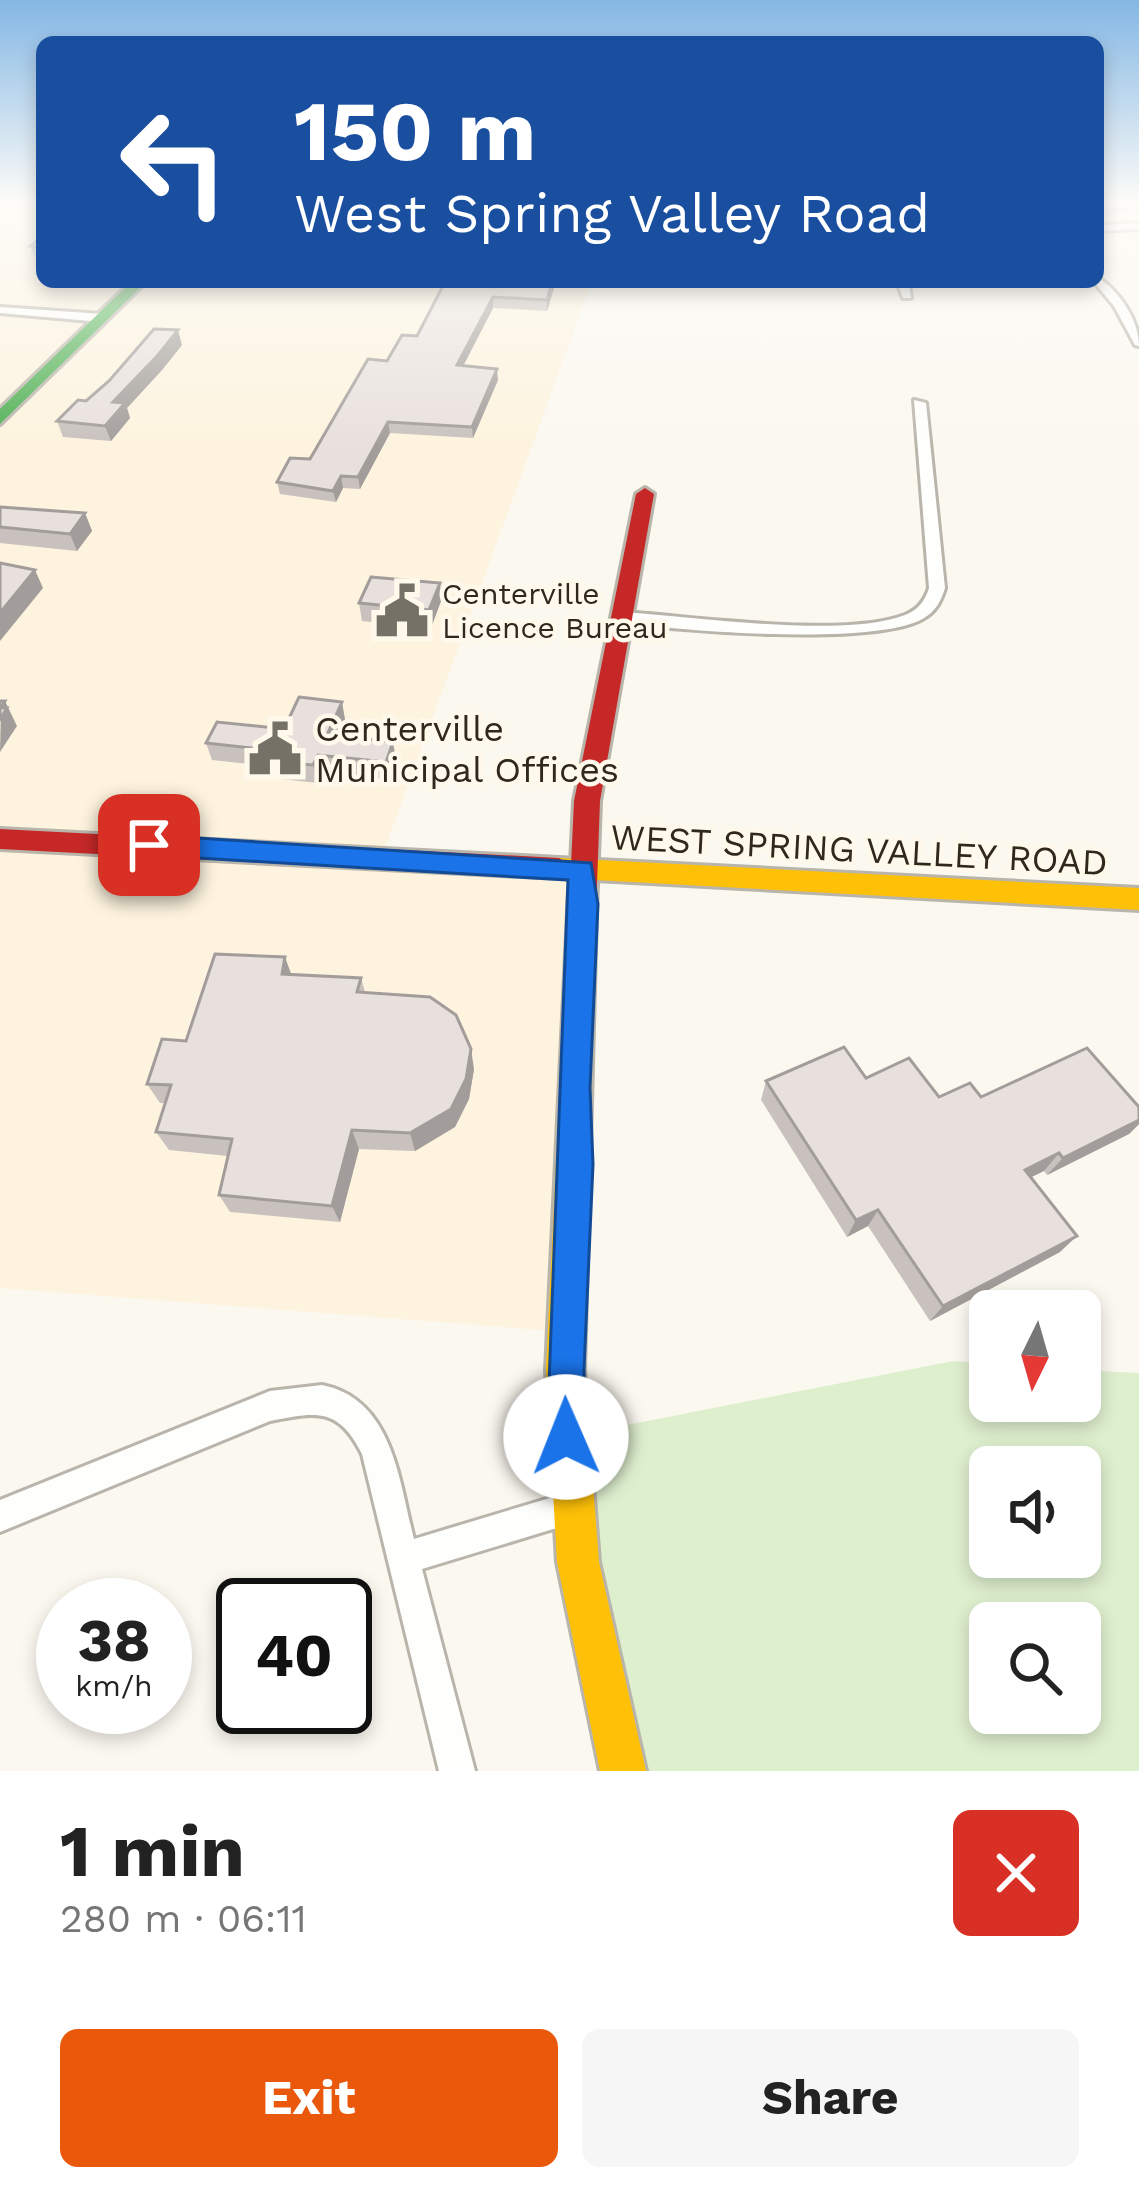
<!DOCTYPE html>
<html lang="en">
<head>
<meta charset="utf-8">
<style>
	body { margin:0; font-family:"Work Sans",sans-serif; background:#f6f6f6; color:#222; height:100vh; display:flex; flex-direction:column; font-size:45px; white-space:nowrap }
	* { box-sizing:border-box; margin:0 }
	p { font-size:39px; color:#767676 }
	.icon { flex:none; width:66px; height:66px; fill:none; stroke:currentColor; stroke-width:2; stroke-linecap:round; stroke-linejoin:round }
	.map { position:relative; height:1771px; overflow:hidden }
	.sheet { display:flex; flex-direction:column; background:#fff; flex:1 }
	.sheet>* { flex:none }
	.hud { position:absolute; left:36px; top:36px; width:1068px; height:252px; border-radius:18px; box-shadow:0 6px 18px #0003; background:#1a4fa0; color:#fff; overflow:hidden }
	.needle { width:78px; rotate:185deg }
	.fabs { position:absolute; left:969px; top:1290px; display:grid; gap:24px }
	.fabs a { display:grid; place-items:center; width:132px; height:132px; border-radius:18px; background:#fff; box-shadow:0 6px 18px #0003; font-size:60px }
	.speed { position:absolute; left:36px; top:1578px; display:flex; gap:24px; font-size:60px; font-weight:700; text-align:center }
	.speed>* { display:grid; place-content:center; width:156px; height:156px; border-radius:50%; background:#fff; box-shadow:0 6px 18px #0003; line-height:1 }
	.speed small { font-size:30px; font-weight:400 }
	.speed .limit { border:6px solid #111; border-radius:18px; background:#fff; color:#111 }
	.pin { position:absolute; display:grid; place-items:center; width:102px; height:102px; color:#fff; margin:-51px; border-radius:24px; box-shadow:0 6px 18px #0006 }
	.me { position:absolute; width:132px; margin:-66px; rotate:359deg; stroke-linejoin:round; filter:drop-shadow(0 0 9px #0008) }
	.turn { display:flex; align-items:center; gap:42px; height:252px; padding:0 60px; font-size:54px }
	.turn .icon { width:156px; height:156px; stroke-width:2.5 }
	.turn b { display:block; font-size:84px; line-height:102px }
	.round { display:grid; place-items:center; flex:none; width:126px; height:126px; border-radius:18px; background:#f6f6f6 }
	.overview { display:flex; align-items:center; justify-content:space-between; height:204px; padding:0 60px }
	h1 { font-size:72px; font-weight:700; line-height:90px }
	.action { display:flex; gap:24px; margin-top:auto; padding:24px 60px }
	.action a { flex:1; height:138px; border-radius:18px; background:#ea580c; color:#fff; font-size:48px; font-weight:700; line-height:138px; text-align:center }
	.action a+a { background:#f6f6f6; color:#222 }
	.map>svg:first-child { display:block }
	.built { fill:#fdf3de }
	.green { fill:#deefce; fill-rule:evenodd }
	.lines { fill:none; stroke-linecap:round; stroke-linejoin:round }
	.street-casing { stroke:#b9b5ab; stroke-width:6 }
	.fast-casing { stroke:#b9b5ab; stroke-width:6 }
	.slow-casing { stroke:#b9b5ab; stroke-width:6 }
	.jam-casing { stroke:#b9b5ab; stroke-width:6 }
	.street { fill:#fefefd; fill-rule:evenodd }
	.fast { fill:#4caf50; fill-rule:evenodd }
	.slow { fill:#ffc107; fill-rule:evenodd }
	.jam { fill:#c62828; fill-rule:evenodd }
	.wall { fill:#c8c1bd }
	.shaded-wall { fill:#a29d9a }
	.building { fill:#e8e0dc; stroke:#a29d9a; stroke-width:3 }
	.route { fill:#1a73e8; stroke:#114b97; stroke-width:3 }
	.labels { text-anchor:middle; stroke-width:9; stroke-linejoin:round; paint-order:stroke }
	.far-poi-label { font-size:30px; fill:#2e291c; stroke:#fff9ec; text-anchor:start }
	.poi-label { font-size:36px; fill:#2e291c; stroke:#fff9ec; text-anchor:start }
	.street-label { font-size:36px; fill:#2e291c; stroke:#fff9ec }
</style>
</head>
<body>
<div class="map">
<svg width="1139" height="1771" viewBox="0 0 1139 1771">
	<rect width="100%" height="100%" fill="#fbf8f0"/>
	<path class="built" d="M0,202H42V282H592L382,856L581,871L567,1332L0,1288Z"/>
	<path class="green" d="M953,1361L990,1364V1401H1080V1370L1139,1373V1771H623L566,1437ZM990,1467H1080V1557H990ZM990,1623H1080V1713H990Z"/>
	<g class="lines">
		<defs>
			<path id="street" d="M1139,223V229L1098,231V225Z
				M1098,277C1119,292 1139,319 1139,346L1135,345L1114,306L1094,282H1098Z
				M897,282H909L911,298H903Z
				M0,307L102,314L108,318L102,322L0,313Z
				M914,400L926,403L945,588C941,601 936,611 924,618C878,647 672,631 615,621L613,617L621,612C691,616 843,639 905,615C918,610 925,601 929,588Z
				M322,1385C393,1399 399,1481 414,1539L573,1491L584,1496L589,1507L584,1518L573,1523L422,1569L475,1771H439L362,1454C338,1407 317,1412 270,1421L0,1532V1500L270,1391Z"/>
			<path id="fast" d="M131,282H146L0,424V409Z"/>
			<path id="slow" d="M559,858L1139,888V910L559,878L546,868Z
				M582,901L592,904L596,912L584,1370L599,1562L646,1771H600L557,1562L546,1370L568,912L572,904Z"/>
			<path id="jam" d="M645,488L654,494L600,801L596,912L592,920H572L568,912L570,871L559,878L0,849V829L559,858L571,865L574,801L636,494Z"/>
		</defs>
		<use href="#street" class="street-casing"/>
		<use href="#fast" class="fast-casing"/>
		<use href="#slow" class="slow-casing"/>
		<use href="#jam" class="jam-casing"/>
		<use href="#street" class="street"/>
		<use href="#fast" class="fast"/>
		<use href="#slow" class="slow"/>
		<use href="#jam" class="jam"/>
	</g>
	<path class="wall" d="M1098,202H1131L1127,213L1098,214Z
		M42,237V257L34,256L30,246Z
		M445,282H556L547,311L493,308L463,366L498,380L473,438L390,433L360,489L343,488L336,502L280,494L277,482L310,459L417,336Z
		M182,345L162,370L127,408L130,418L111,441L63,437L57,421L86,401Z
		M0,507L85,513L92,531L77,551L0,543Z
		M440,583L441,601L431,628L362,621L359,603Z
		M345,719L338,736L396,760L389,780L323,772L318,783L281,779L277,767L212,760L206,743Z
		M291,974L361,978L365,992L474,1069L469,1099L455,1127L415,1151L359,1149L340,1222L230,1212L219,1195L228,1156L169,1150L156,1132L165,1103H160L147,1084L186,1041Z
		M866,1078L939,1097L1139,1107V1124L1129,1134L1047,1175L1044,1171L1031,1177L1060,1252L930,1321L868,1226L847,1237L761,1100L766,1081Z"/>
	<path class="shaded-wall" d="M552,282H556L547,311V300Z
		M493,297V308L458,376L457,365Z
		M178,330L182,345L162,370L127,408L130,418L111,441L105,426L113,402Z
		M497,369L498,380L473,438L472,427Z
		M388,422L390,433L360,489L358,477Z
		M341,476L343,488L336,502L333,491Z
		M85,513L92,531L77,551L70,534Z
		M35,570L43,588L0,641V613Z
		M440,583L441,601L431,628L429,610Z
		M5,701L17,726L0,752L1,708Z
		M342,702L345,719L331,753L327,735Z
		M393,742L396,760L389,780L386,762Z
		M318,755L323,772L318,783L313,765Z
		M285,957L293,979L282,974Z
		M471,1049L474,1069L469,1099L455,1127L415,1151L410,1133Z
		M1139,1120V1124L1129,1134L1047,1175L1063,1158Z
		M352,1130L359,1149L340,1222L332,1206Z
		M1059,1153L1044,1171L1011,1187L1025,1170Z
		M878,1210L868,1226L847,1237L856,1220Z
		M1077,1236L1060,1252L930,1321L943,1306Z"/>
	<path class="building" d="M1098,202H1131V203L1098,204Z
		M42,237V247L30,246Z
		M445,282H552L547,300L493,297L457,365L497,369L472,427L388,422L358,477L341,476L333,491L277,482L290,458L310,459L368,359L387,361L402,335L417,336Z
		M154,329L178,330L158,355L113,402L125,403L105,426L57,421L78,400L86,401L109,381Z
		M0,507L85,513L70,534L0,527Z
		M0,563L35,570L0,613Z
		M371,577L440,583L429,610L359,603Z
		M299,697L342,702L327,735L393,742L386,762L318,755L313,765L275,762L279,751L206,743L217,722L284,729Z
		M0,701H5L1,708H7L0,719Z
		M215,954L285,957L282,974L361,978L357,992L430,997L456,1015L471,1049L466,1079L451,1109L410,1133L352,1130L332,1206L219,1195L232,1139L156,1132L171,1085L147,1084L162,1039L186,1041Z
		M844,1047L866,1078L909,1058L939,1097L970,1083L981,1097L1087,1048L1139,1107V1120L1063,1158L1059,1153L1025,1170L1077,1236L943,1306L878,1210L856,1220L766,1081Z"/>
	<linearGradient id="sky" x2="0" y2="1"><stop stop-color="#84b7e4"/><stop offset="0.45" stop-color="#fdfcf8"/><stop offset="1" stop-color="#fdfcf8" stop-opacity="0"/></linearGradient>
	<rect width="1139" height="450" fill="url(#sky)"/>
	<path class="route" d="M149,835L591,863L598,904L590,1088L593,1164L584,1370L586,1437L580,1451L566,1457L553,1451L547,1437L568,880L149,855L136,845Z"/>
	<defs>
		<symbol id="civic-bare" viewBox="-9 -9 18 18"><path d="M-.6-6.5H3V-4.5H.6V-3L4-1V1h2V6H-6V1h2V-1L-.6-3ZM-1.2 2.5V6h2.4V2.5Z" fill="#767166" stroke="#fff9ec" stroke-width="2.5" paint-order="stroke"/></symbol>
	</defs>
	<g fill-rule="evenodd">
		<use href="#civic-bare" x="364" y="573" width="76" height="76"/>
		<use href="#civic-bare" x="237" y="711" width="76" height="76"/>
	</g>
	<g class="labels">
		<g class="far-poi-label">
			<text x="442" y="604">Centerville<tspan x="442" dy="34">Licence Bureau</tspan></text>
		</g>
		<g class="poi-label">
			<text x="315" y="741">Centerville<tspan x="315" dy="41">Municipal Offices</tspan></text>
		</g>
		<g class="street-label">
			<text transform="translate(859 849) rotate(3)" y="13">WEST SPRING VALLEY ROAD</text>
		</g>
	</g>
</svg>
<div class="fabs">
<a><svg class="needle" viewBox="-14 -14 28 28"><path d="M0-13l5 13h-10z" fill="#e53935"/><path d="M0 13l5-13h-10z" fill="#767676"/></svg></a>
<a><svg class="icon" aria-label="sound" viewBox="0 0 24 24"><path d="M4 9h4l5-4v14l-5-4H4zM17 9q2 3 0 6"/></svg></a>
<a><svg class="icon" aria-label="search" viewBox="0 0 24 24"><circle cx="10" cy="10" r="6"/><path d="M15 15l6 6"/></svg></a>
</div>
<div class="speed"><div>38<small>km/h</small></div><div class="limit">40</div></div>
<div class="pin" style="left:149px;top:845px;background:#d93025"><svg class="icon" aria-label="arrive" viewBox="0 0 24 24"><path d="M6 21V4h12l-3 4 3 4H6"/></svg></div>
<svg class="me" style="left:566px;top:1437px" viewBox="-20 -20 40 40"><circle r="19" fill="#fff"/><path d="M0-13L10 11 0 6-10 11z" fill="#1a73e8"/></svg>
<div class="hud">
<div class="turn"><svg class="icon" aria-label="left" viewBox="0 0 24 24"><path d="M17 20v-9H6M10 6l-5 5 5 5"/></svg><div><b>150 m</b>West Spring Valley Road</div></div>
</div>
</div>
<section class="sheet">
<div class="overview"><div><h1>1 min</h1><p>280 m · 06:11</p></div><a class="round" style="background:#d93025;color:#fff"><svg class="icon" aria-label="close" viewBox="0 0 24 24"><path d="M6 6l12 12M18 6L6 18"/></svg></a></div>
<div class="action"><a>Exit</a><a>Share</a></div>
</section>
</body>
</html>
